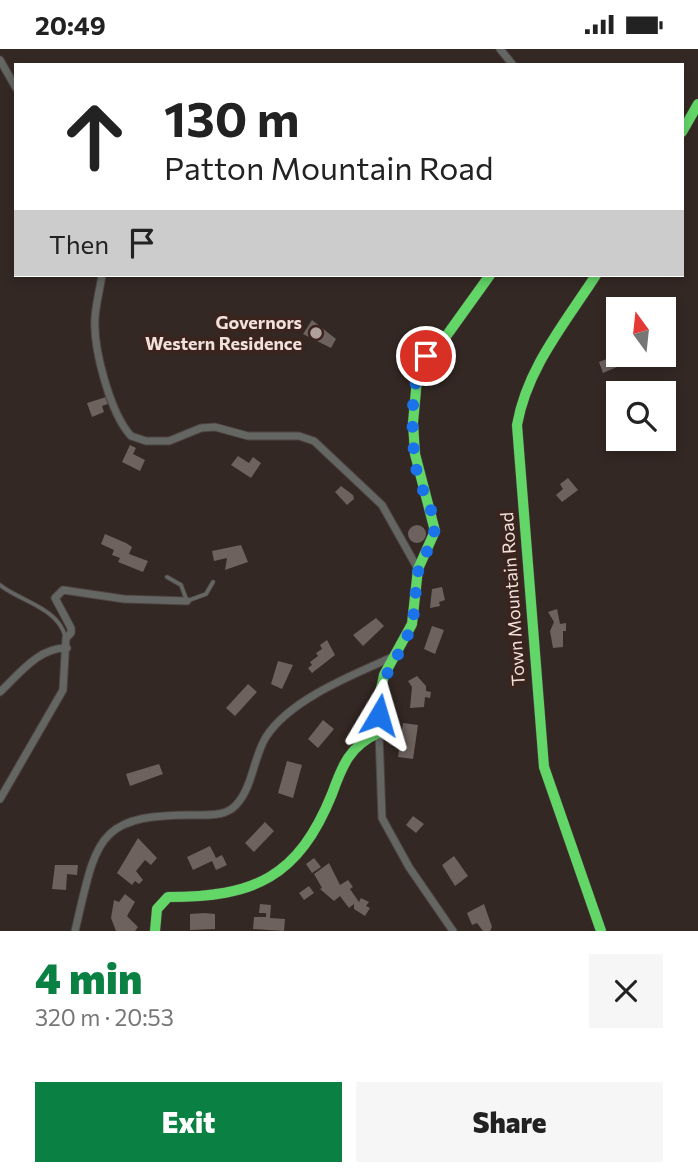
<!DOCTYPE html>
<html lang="en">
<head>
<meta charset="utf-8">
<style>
	body { margin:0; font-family:Commissioner,sans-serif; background:#f6f6f6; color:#222; height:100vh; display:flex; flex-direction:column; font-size:26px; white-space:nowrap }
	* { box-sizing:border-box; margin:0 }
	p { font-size:23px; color:#767676 }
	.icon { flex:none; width:38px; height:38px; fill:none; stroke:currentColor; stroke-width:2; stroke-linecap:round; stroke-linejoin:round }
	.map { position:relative; height:882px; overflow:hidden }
	.panel { display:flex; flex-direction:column; background:#fff; flex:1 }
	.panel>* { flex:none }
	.banner { position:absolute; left:14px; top:14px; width:670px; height:214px; border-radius:0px; box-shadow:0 4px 10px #0003; background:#fff; color:#222; overflow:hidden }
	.needle { width:46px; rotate:345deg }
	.tools { position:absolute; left:606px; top:248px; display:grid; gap:14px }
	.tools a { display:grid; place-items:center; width:70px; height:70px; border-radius:0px; background:#fff; box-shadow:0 4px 10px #0003; font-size:35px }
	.pin { position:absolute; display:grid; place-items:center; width:60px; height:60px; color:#fff; margin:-30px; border:4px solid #fff; border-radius:50%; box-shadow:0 2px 7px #0007 }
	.me { position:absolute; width:77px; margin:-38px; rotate:7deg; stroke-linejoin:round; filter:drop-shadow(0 0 5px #0008) }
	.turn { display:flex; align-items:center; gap:24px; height:147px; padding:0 35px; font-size:32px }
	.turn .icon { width:91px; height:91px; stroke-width:2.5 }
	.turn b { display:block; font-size:49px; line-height:60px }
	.then { display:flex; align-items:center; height:66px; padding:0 35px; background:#0003; gap:14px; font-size:26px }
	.round { display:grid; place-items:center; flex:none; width:74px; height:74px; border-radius:0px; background:#f6f6f6 }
	.overview { display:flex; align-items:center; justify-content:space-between; height:119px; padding:0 35px }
	h1 { font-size:42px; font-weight:800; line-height:52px; color:#0b8043 }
	.cta { display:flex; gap:14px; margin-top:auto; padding:14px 35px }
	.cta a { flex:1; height:80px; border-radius:0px; background:#0b8043; color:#fff; font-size:28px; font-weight:800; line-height:80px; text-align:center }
	.cta a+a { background:#f6f6f6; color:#222 }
	.status { display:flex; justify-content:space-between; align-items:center; height:49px; padding:0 35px; background:#fff; direction:ltr }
	.status svg { height:19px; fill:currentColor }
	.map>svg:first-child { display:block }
	.building { fill:#6d625e }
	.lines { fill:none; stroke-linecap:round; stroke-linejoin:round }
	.lane-casing { stroke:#4d433f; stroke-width:5 }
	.street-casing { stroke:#4d433f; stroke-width:9 }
	.fast-casing { stroke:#4d433f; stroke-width:11 }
	.lane { stroke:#646664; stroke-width:3.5 }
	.street { stroke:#646664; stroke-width:7 }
	.fast { stroke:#63d668; stroke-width:10 }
	.route { stroke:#1a73e8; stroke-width:12; stroke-dasharray:0 21.6 }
	.poi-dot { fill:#afa09c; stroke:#3b241d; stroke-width:2.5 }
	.labels { text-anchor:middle; stroke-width:7; stroke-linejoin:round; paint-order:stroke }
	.poi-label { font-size:18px; font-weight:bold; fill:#f1e1dc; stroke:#3b241d; text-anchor:end }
	.street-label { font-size:18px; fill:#f1e1dc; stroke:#3b241d }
</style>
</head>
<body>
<div class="status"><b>20:49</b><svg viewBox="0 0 49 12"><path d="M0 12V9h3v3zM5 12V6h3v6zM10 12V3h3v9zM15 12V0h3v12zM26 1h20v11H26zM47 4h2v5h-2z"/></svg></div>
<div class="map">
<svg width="698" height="882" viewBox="0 0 698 882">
	<rect width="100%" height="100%" fill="#342824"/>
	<path class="building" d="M312,271L336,290L331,299L303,285Z
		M618,282V306H626L629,313L616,315L617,318L603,324L599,313L612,308L611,304L617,298L612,295Z
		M106,348L108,355L102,357L104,363L92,368L87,354Z
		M130,396L136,399L133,405L145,411L140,422L122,413Z
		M238,407L249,414L253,408L261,414L251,429L231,416Z
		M568,429L578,441L562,453L556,446L563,440L560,435Z
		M341,437L353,446L354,450L347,456L335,443Z
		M408 485a9 9 0 1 1 18 0a9 9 0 1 1-18 0Z
		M105,485L126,494L132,498L129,505L148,512L143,523L118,513L120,509L112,506L114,501L101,495Z
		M241,496L248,513L225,521L227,509L214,512L212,502Z
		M442,538L445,551L439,553L440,557L430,559L432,540Z
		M557,560L560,575L566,574V582H563V598L553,599L550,582L554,573L548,563Z
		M376,569L384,577L363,597L353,586Z
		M432,577L444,581L435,605L424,600Z
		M327,591L335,606L312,624L308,619L312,616L310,613L318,607L316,604L322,600L320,596Z
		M278,612L293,616L282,640L271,635Z
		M417,627L426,637V642L431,643L430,649L425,648L424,658L410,659L412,638L408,632Z
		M248,635L257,643L235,667L226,659Z
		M323,671L334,680L318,699L308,690Z
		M403,674L418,676L413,710L398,708Z
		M287,712L302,716L293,749L278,744Z
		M159,715L163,725L130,737L126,725Z
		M413,767L424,775L416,784L406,776Z
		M265,773L274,782L254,803L245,794Z
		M138,789L157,809L151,816L145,811L136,822L143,831L139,835L135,832L132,836L117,824Z
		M210,797L216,809L222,806L227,816L216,821L212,812L193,821L187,808Z
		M454,807L468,827L455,837L442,816Z
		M314,809L321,818L312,824L306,815Z
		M329,814L340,836L348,831L353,838L350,840L359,853L361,849L369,853L366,857L370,859L365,867L354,860V855L349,859L340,847L334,852L320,840L322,839L314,825Z
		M55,816H78L77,826L67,825L66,841L52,840Z
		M309,837L314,844L304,851L299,844Z
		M125,845L135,853L127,867L138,878L135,882H116L111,869L114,851L119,853Z
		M260,855L271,856L270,869L285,870L284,882L253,880L254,868H266V864H259Z
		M484,855L492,878L490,882H483L477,874L472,876L467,864Z
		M204,864L215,865V880L190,881V865Z"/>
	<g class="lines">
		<defs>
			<path id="lane" d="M167,528L181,536L187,552L206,545L213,533
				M0,536C20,552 58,559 65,587"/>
			<path id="street" d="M500,0L513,16
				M0,11L16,39
				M102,226C100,240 96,254 95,269C93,299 110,364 131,387L146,392H169L201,379L215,378L248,387H299L314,392L382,456L418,520
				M0,643C19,625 39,598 67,599
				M379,684L382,769L409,818L453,882
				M0,750L63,641L66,589L71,584V579L55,549L63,541L124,550L187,552
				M75,882C97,789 95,764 201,766C213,766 227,766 236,756C253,738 253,709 266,688C290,650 355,625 395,607"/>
			<path id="fast" d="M682,83L698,55
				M596,226C565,274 527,319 517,376L544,718L601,882
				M155,882L157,860L168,848C254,848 298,829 332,745C342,717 350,696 379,684V649L384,626L412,575L418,520L435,482L415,405L413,374L418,319L447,286L490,226"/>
		</defs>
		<use href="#lane" class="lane-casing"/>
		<use href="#street" class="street-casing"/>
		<use href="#fast" class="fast-casing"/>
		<use href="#lane" class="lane"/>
		<use href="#street" class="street"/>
		<use href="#fast" class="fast"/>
	</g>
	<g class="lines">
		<path class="route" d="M379,666C378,622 399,614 411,577C417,558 414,537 419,519C422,506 433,498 434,485C436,464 424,447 418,428C411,400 408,330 426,307"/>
	</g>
	<circle class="poi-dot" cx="316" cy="284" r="7"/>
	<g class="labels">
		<g class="poi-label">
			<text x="302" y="280">Governors<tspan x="302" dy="21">Western Residence</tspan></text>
		</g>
		<g class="street-label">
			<text transform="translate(513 550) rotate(-94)" y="6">Town Mountain Road</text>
		</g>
	</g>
</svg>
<div class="tools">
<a><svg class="needle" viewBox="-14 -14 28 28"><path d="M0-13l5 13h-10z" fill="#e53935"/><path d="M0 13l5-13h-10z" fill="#767676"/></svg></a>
<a><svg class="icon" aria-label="search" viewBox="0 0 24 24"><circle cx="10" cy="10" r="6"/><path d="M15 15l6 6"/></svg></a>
</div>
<div class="pin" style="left:426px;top:307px;background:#d93025"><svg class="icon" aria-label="arrive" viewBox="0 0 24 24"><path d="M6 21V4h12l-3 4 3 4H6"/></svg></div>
<svg class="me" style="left:379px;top:666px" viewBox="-20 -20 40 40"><path d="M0-17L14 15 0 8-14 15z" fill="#1a73e8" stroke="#fff" stroke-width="4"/></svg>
<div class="banner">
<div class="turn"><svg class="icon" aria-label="ahead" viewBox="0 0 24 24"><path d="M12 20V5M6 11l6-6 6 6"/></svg><div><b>130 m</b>Patton Mountain Road</div></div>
<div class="then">Then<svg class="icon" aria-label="arrive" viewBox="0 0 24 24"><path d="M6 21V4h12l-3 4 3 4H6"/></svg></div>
</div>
</div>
<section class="panel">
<div class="overview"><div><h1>4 min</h1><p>320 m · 20:53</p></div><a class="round"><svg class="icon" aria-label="close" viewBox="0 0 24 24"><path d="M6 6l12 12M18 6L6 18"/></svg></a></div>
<div class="cta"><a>Exit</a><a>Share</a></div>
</section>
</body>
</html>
